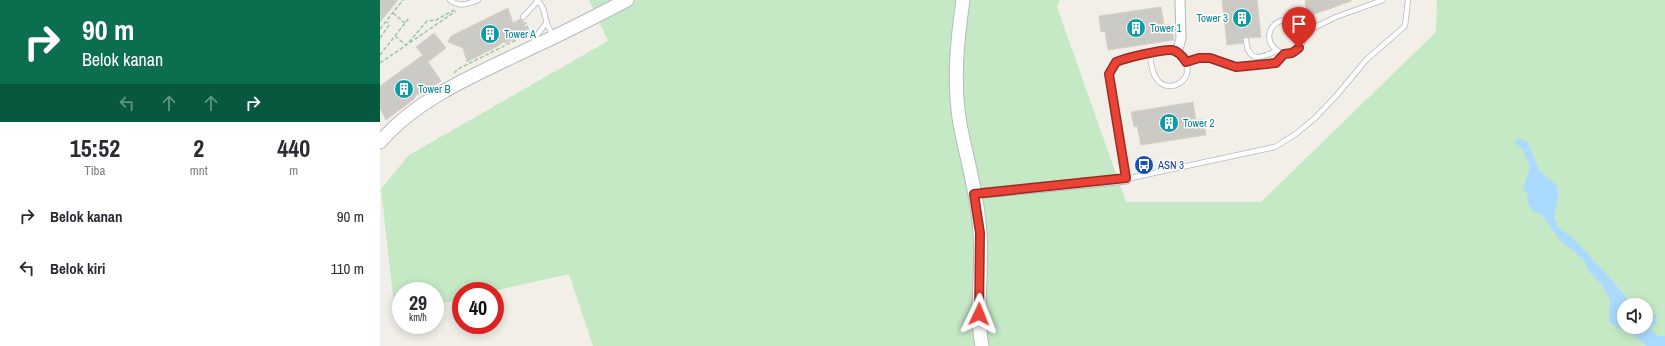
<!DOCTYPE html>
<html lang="id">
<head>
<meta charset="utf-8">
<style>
	body { margin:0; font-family:"Archivo Narrow",sans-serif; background:#f7f7f7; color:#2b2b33; height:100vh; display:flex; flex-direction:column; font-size:15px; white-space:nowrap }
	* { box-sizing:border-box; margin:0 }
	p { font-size:13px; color:#7c7c81 }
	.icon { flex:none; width:22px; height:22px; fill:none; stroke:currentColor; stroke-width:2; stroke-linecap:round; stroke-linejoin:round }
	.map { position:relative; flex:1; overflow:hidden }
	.sheet { display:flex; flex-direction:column; background:#fff; width:380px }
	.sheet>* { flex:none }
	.banner { background:#0b6e4f; color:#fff; overflow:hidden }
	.controls { position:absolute; left:1237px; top:298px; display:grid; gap:8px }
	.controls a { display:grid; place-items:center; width:36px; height:36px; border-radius:50%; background:#fff; box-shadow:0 2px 10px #0003; font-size:20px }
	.speed { position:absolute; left:12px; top:282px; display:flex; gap:8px; font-size:20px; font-weight:700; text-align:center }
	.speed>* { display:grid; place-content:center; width:52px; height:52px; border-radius:50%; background:#fff; box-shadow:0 2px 10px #0003; line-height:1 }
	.speed small { font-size:10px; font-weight:400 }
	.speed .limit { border:6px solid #d22; background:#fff; color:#111 }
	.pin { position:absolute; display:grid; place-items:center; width:34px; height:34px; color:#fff; margin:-41px -17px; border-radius:50% 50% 50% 0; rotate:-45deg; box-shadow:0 0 4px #0007 }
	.pin .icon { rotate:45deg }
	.me { position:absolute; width:44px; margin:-22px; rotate:2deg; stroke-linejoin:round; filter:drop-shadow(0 0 3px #0008) }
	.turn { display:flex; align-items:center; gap:14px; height:84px; padding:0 16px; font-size:18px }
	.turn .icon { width:52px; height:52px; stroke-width:2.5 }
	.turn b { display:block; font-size:28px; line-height:34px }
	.lanes { display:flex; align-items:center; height:38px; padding:0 16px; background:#0003; justify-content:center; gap:20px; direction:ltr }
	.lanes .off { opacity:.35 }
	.eta { display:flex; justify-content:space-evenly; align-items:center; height:68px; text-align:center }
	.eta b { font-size:24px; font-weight:700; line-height:28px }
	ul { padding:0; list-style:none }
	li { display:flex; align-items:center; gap:12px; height:52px; padding:0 16px }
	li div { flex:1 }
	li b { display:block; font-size:15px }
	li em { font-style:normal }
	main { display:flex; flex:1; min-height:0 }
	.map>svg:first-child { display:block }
	.green { fill:#c5e8c5; fill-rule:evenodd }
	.water { fill:#aadaff }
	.building { fill:#cccac5; stroke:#d6d1c6 }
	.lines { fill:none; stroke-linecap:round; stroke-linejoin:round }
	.lane-casing { stroke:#b5b8bc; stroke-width:6 }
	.street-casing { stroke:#b5b8bc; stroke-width:11 }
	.secondary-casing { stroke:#b6babf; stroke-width:15 }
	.path { stroke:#9cc7a9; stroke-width:1.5; stroke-dasharray:4 2; stroke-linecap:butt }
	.lane { stroke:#fff; stroke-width:4.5 }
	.street { stroke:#fff; stroke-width:9 }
	.secondary { stroke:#fff; stroke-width:13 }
	.route-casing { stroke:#982c22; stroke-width:10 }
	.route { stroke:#ea4335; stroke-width:7 }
	.labels { text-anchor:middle; stroke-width:3; stroke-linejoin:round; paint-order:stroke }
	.culture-label { font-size:11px; fill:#0d838f; stroke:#fff; text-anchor:start }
	.transit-label { font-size:11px; fill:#164399; stroke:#fff; text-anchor:start }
</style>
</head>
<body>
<main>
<section class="sheet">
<div class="banner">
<div class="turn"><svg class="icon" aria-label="right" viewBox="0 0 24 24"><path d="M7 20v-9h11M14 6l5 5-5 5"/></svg><div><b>90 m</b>Belok kanan</div></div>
<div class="lanes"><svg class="icon off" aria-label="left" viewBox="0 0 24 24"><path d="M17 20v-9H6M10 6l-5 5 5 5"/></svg><svg class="icon off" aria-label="ahead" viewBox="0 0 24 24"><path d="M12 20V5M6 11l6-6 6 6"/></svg><svg class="icon off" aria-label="ahead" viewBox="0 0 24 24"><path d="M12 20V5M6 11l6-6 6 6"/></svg><svg class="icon" aria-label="right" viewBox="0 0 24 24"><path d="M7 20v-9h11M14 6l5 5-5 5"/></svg></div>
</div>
<div class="eta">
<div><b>15:52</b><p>Tiba</p></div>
<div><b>2</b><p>mnt</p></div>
<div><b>440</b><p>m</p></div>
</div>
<ul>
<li><svg class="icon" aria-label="right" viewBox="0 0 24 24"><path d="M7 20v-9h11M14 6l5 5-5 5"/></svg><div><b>Belok kanan</b></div><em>90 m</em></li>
<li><svg class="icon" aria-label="left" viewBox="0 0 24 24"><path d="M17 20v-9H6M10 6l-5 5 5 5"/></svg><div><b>Belok kiri</b></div><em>110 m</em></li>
</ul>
</section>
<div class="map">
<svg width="1285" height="346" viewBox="0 0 1285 346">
	<rect width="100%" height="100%" fill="#f1efe8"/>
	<path class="green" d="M209,0H680L677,7L746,202H881L1056,32L1057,0H1285V346H213L189,274L114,291H81V299L55,305V291H21V313L15,314L1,189L29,155L228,41ZM1244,305H1266V327H1244Z"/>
	<path class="water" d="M1141,139L1148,143L1160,172L1178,186V198L1174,217L1178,227L1193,238L1231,279L1252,305H1244V327H1266V307L1277,317L1276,323L1271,326V331L1280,336H1285V346H1266L1258,338L1237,327L1230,322L1229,316L1230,300L1222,285L1208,270L1204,260L1180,240L1162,215L1151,210L1148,203L1147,193L1143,189L1150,167L1143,149L1137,146L1135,140Z"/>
	<path class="building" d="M0,0H18L0,22Z
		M842,0H877L881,37L869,38L865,36L862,39L863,43L847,45Z
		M925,0H971V1L929,16L925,3L926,2Z
		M781,7L784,25L791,24L794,40L728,50L725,31L721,32L719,16Z
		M128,8L133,23L140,19L143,21L148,32L126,43L123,42L118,46L87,62L83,48L68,42L71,36Z
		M54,33L66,48L48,62L61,81L41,95L37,94L34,99L6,120L0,108V86L43,55L36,47Z
		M813,102L816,120L823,119L826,135L761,145L757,126L754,127L751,112Z"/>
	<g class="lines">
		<defs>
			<path id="lane" d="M70,0C80,8 87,4 98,0
				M157,0C165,7 164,14 167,24C169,28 171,32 173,36
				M143,17L158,1
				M923,33L956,17L1003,0
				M866,40C868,62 880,59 896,51
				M156,44L154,39L167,22
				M770,54C771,62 771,71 776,78C789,98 820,77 802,56C800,54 795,50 792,50C783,49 767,54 758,56C742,58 736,58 729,74L746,179L895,147L917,133L935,118L957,95L986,60L1025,26L1028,0
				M806,62C817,58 828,56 839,60C845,63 850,66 856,67C864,67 873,65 881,64C885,64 892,64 896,63C899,61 901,56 904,54C906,53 909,54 910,53C917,52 923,45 923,38C923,31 919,24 912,21C893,14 876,43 904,54"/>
			<path id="street" d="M797,52L801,39L800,0
				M594,194L746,179"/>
			<path id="secondary" d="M583,0C577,41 573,83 580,124C587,160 598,197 600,234C603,272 595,309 602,346
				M0,142C39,96 104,71 157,45C188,31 218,15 247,0"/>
		</defs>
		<use href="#lane" class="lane-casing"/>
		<use href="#street" class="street-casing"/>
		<use href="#secondary" class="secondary-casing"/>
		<path class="path" d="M13,13L25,23
			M0,29L23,0
			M15,36L26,45
			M0,38L9,25L7,22
			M29,42L47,21L56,20L74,10
			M0,55L29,18
			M0,63L76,11
			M74,73L78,69L150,33L145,22"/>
		<use href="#lane" class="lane"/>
		<use href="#street" class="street"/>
		<use href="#secondary" class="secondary"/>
	</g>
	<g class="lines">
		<defs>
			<path id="route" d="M599,314L600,233L594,194L746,178L729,74L736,62C745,58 783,49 792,50C798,51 803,57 806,62L819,58H830L856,67L896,63L904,54L912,53L919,48"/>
		</defs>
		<use href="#route" class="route-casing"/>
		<use href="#route" class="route"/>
	</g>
	<defs>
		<symbol id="building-disc" viewBox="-11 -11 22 22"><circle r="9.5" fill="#0f9aa8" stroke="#fff"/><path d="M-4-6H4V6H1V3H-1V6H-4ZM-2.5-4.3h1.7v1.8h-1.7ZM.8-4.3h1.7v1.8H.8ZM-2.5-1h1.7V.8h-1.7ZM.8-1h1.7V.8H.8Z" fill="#fff"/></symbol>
		<symbol id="bus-disc" viewBox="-11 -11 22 22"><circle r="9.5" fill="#1a4fb4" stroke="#fff"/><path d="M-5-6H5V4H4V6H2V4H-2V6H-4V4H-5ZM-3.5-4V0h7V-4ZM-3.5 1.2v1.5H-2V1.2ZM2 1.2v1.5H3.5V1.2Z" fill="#fff"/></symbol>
	</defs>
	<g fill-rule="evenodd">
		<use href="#building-disc" x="851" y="7" width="22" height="22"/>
		<use href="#building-disc" x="745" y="17" width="22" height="22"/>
		<use href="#building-disc" x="99" y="23" width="22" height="22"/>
		<use href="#building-disc" x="13" y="78" width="22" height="22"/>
		<use href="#building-disc" x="778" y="112" width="22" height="22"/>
		<use href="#bus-disc" x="753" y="154" width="22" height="22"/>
	</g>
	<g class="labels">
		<g class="culture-label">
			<text x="848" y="22" text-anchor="end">Tower 3</text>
			<text x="770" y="32">Tower 1</text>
			<text x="124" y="38">Tower A</text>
			<text x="38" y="93">Tower B</text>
			<text x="803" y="127">Tower 2</text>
		</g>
		<g class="transit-label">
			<text x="778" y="169">ASN 3</text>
		</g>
	</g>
</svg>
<div class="controls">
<a><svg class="icon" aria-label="sound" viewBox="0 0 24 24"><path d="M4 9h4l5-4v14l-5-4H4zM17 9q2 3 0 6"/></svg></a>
</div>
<div class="speed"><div>29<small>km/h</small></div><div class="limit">40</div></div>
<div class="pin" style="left:919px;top:48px;background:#d93025"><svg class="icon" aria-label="arrive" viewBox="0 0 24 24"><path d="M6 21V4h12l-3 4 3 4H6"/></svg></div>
<svg class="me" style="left:599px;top:314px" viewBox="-20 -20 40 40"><path d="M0-17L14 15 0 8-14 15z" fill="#ea4335" stroke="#fff" stroke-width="4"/></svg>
</div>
</main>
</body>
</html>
